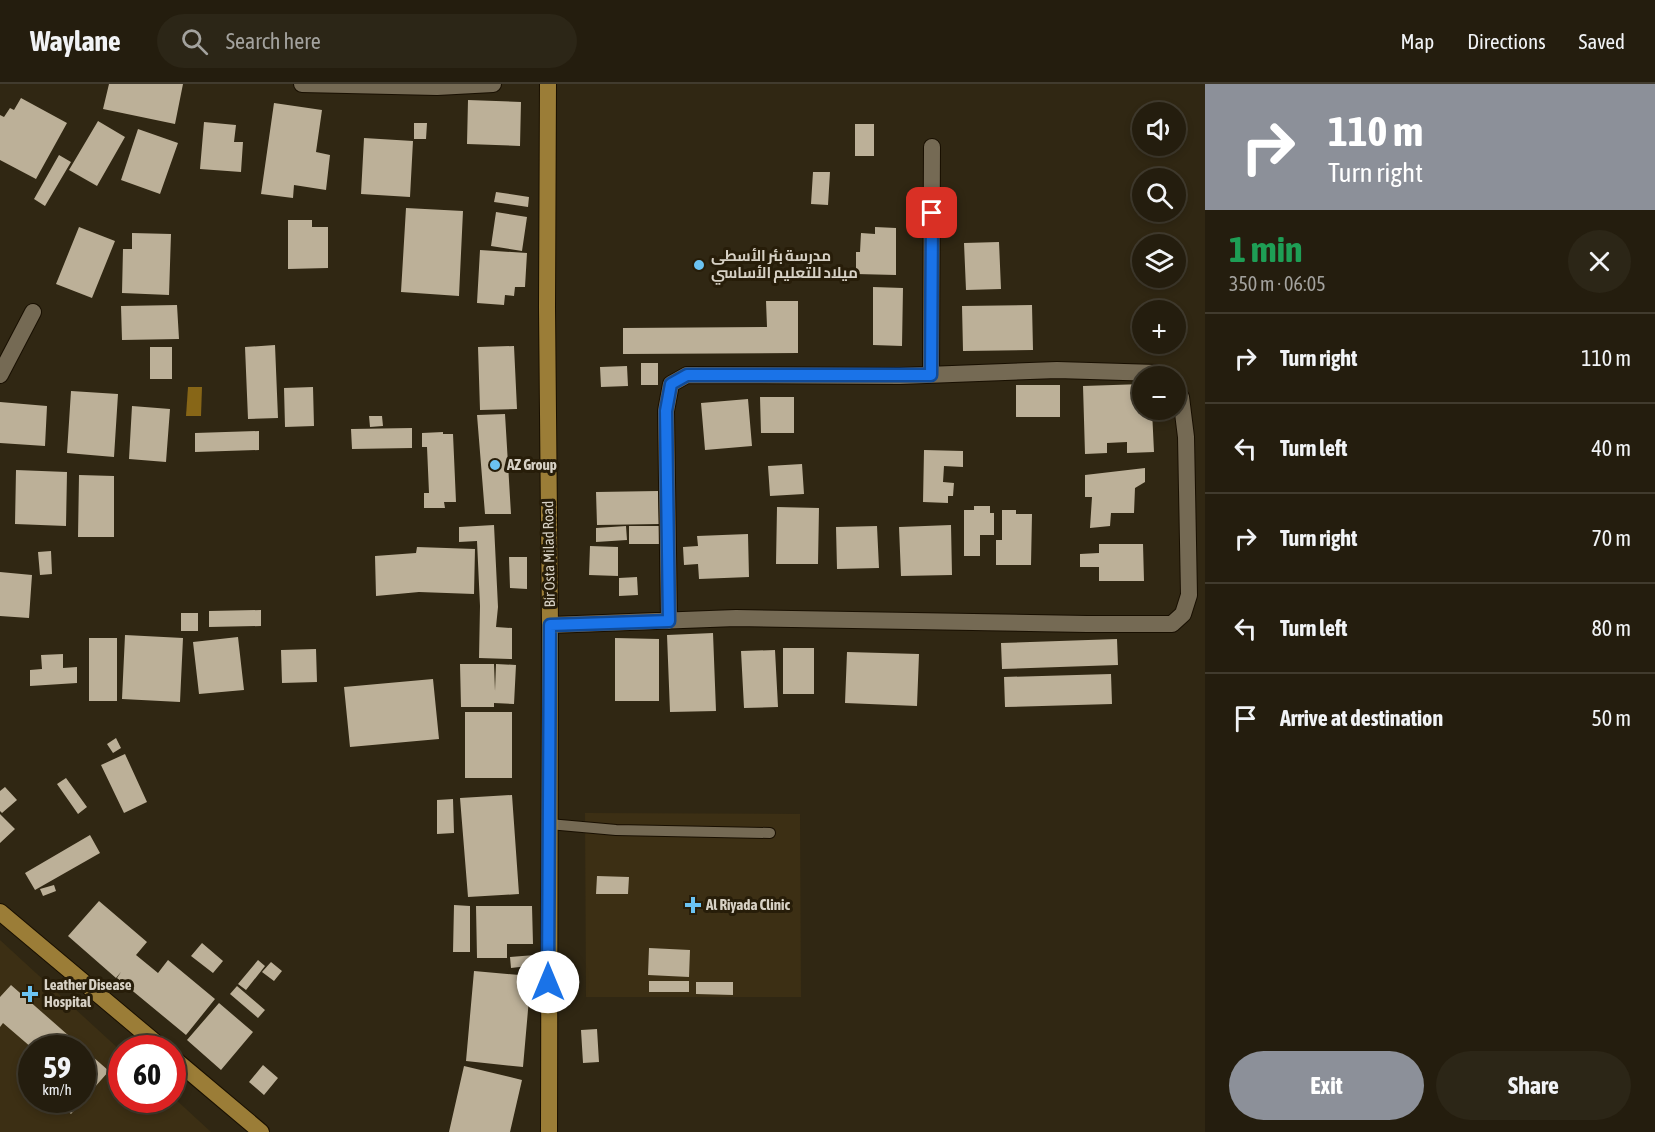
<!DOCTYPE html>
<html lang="en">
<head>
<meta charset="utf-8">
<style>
	body { margin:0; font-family:"Asap Condensed",Cairo,sans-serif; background:#2c2617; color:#f1f3f6; height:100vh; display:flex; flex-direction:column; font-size:22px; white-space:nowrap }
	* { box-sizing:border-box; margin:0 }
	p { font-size:20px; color:#a3a29e }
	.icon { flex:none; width:33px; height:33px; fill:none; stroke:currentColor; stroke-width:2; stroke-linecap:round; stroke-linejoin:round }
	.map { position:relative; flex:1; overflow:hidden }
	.sheet { display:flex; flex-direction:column; background:#241d0e; width:450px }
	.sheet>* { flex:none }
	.guide { background:#8c9099; color:#fff; overflow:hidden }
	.tools { position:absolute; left:1132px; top:18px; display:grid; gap:12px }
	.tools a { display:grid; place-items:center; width:54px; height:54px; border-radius:50%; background:#241d0e; box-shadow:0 3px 9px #0003,0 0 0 2px #413b2e; font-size:30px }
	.speed { position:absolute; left:18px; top:951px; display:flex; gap:12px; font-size:30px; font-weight:700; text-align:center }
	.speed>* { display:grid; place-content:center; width:78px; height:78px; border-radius:50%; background:#241d0e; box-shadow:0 3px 9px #0003,0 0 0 2px #413b2e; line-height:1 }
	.speed small { font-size:15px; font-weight:400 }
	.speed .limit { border:9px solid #d22; background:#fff; color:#111 }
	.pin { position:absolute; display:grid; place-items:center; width:51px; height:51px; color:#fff; margin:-26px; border-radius:12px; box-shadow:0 3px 9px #0006 }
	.me { position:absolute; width:66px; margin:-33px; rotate:0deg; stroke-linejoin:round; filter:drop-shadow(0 0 4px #0008) }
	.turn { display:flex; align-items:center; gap:21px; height:126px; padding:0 24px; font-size:27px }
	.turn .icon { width:78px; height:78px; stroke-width:2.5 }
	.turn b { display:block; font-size:42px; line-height:51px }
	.round { display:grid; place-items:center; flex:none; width:63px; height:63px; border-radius:32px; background:#2c2617 }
	.headline { display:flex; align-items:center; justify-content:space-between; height:102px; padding:0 24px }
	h1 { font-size:36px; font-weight:700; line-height:45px; color:#1e9e55 }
	.action { display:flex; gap:12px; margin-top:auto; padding:12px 24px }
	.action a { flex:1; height:69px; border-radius:36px; background:#8c9099; color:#fff; font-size:24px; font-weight:700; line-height:69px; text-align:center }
	.action a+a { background:#2c2617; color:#f1f3f6 }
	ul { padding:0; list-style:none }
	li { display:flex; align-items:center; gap:18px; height:90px; padding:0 24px; border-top:2px solid #413b2e }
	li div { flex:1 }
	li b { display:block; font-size:22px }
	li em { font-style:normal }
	header { display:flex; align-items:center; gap:36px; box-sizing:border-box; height:84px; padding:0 30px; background:#241d0e; border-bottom:2px solid #413b2e }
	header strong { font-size:28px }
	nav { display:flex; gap:33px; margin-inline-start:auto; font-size:21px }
	.search { width:420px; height:54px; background:#2c2617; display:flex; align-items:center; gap:15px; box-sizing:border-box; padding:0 21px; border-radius:33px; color:#a3a29e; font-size:22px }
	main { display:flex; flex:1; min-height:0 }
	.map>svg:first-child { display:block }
	.built { fill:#3c2f14; fill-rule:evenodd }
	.water { fill:#876617 }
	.building { fill:#bcb098 }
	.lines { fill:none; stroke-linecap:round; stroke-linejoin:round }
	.service-casing { stroke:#180f00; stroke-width:12 }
	.minor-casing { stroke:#180f00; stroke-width:18 }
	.primary-casing { stroke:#180f00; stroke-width:18 }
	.service { stroke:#756a54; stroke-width:10 }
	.minor { stroke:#756a54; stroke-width:16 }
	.primary { stroke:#9b7d37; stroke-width:16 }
	.route-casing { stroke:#114b97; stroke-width:15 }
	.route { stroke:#1a73e8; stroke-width:10 }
	.poi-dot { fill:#6bc3f2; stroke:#271d09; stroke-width:2 }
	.labels { text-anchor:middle; stroke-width:6; stroke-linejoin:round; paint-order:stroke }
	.poi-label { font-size:15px; font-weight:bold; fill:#d7d1c5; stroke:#271d09; text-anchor:start }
	.street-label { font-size:15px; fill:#d7d1c5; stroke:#271d09 }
</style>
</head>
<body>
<header>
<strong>Waylane</strong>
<div class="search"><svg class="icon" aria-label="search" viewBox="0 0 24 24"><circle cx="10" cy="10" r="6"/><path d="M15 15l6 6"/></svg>Search here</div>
<nav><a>Map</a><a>Directions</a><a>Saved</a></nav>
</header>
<main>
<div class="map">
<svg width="1205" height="1048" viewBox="0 0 1205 1048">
	<rect width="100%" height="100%" fill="#302713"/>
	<path class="built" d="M585,729L800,730L801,913H586Z
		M0,856L121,967L122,1016H172L173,1013L211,1048H0ZM32,964H82V1016H32Z"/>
	<path class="water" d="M188,303H202L201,332H186Z"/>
	<path class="building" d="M109,0H183L175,40L103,25Z
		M21,14L67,39L36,95L0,76V31L4,33L10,24L14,26Z
		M468,16L521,18L520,62L467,60Z
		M274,19L322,26L316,68L330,71L326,106L294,101L293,114L261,110Z
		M98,37L125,53L97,102L69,86Z
		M204,38L236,41L234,58H243L241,88L200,85Z
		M414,39H427L426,55H414Z
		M855,40H874V72H855Z
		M138,45L178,59L160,110L121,96Z
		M364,54L413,57L410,113L361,110Z
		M59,71L71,78L45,122L34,115Z
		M813,88H830L828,121L811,120Z
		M496,108L529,113L528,123L494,118Z
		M406,124L463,127L459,212L401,208Z
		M496,128L527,133L522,167L491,162Z
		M288,136H312V143H328V184L288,185Z
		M79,143L115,157L92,214L56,200Z
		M875,143L896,144V191L856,190V168H860L861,149L875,150Z
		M132,149L171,150L169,211L122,209L123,165H132Z
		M999,158L1001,205L966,206L964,159Z
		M480,166L527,169L525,203H515L514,212L505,211L504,221L477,219Z
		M873,203L903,204L902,262L873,261Z
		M766,217H798V269L623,270V244L767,243Z
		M177,221L179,255L122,256L121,222Z
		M1032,221L1033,266L963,267L962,222Z
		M275,261L278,334L248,335L245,263Z
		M514,262L517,325L480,326L478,263Z
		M150,263H172V295H150Z
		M641,279H658V301H641Z
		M627,282L628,302L601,303L600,283Z
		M1143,300V326H1152L1154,368L1127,369V358L1107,359V369L1085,370L1083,302Z
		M1016,301H1060V333H1016Z
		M313,303L314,342L285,343L284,304Z
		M71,307L118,310L114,373L67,369Z
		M760,313H794V349H761Z
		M748,315L752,362L705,366L701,319Z
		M0,318L47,322L45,362L0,359Z
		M132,322L170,325L166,378L129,375Z
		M505,330L511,430H485L477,331Z
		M369,332H382L383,342L370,343Z
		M412,344V364L352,365L351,345Z
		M259,347V366L195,368V349Z
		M443,348V350H453L456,418H444L445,424H424V409H429L427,363H422V349Z
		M924,366L963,367V383L944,382L943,398L954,399L953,412H948V419L923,418Z
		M802,380L804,410L770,412L768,382Z
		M1145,384V398L1135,404L1134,429H1111L1110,442L1090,444L1092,413H1085V391Z
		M16,386L67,388L66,442L15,440Z
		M79,391L114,392V453H78Z
		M658,407L659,440L597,441L596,408Z
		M974,422H990V429H994V451H980V472H964V426H974Z
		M777,423L819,424L818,480H776Z
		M1002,426H1016V430H1032L1031,481H996V456H1002Z
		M494,441L498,523L496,543L512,544V575L479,574L480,522L477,457L459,458V443Z
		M951,441L952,491L901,492L899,443Z
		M626,442L627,456L596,458V444Z
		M629,442H663V460H629Z
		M877,442L879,484L837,485L836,443Z
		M748,450L749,493L699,495L698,480L684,481L683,463L698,462L697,452Z
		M1099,460H1143L1144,497H1099V483H1080V470L1099,469Z
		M590,462L618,463V492L589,491Z
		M417,463L475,465L474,510L419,508L376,512L375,472L416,469Z
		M51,467L52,490L40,491L38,468Z
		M509,473H527V505L510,504Z
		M0,488L32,491L29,534L0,532Z
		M637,493L638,511L619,512V494Z
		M261,526V542L209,543V527Z
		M181,529H198V547H181Z
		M713,549L716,627L670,628L667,551Z
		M125,551L183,554L180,618L122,615Z
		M238,553L244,606L199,610L193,558Z
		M89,554H117V617H89Z
		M615,554L659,555V617H615Z
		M1117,555L1118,581L1002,585L1001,559Z
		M783,564H814V610H783Z
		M316,565L317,598L282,599L281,566Z
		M775,566L778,623L744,624L741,567Z
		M847,568L919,570L917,622L845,619Z
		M63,570V584L77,583V599L30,602V586L42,585L41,571Z
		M460,580H494L495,607L496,580L516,581L514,620L494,619V623H461Z
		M1111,590L1112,620L1005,623L1004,593Z
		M433,595L439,655L350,663L344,603Z
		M465,628H512V694H465Z
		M116,654L121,664L113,669L107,660Z
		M125,670L147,718L124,729L101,681Z
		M66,694L87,723L78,730L57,700Z
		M5,703L17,716L2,729L0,727V707Z
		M512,711L519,810L468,813L460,714Z
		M453,715L454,749L437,750V716Z
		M0,730L15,745L0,759Z
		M90,751L100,769L35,806L25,789Z
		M597,792L629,793L628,810H596Z
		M54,801L56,807L43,812L40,805Z
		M99,817L147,858L136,871L158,889L168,876L215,915L186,951L117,894L121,888L116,894L68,852Z
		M454,821L470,822V868H453Z
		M476,822H532L533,860H507V874H477Z
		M202,859L223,877L213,889L191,872Z
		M649,864L690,866L689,893L648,891Z
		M535,871L537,881L511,884L510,873Z
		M258,876L265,882L246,906L238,900Z
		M271,878L282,887L274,897L262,888Z
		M474,887L531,892L523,983L466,977Z
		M649,897H689V908H649Z
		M696,898H733V911L696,910Z
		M11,901L109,987L71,1030L55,1016H82V964H32L3,939L0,943V913Z
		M237,902L265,926L258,934L230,910Z
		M219,919L253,948L221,986L187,956Z
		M597,945L599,978L583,979L581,946Z
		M263,981L278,994L264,1011L249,998Z
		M464,982L522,996L510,1048H449Z"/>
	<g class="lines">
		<defs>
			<path id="service" d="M549,740L616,746L770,749"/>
			<path id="minor" d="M302,0L437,3L493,0
				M0,291L33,228
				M931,291L932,63
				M669,537L666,327L671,300L687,291L900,292L1057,286L1157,289L1160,292
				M550,541L736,534L1087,540H1172L1183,530L1189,511L1186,353L1181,313L1176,308"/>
			<path id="primary" d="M548,0L547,224L550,541L549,1048
				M0,828L162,964
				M172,973L261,1048"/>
		</defs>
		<use href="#service" class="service-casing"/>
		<use href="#minor" class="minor-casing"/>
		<use href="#primary" class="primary-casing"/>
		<use href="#service" class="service"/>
		<use href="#minor" class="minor"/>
		<use href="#primary" class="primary"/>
	</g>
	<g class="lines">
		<defs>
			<path id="route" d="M548,898L550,541L669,537L666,327L671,300L687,291H931L932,129"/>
		</defs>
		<use href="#route" class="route-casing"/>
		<use href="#route" class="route"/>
	</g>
	<g class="poi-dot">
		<circle cx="699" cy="181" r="6"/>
		<circle cx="495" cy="381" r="6"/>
		<path d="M690 812h6v6h6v6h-6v6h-6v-6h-6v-6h6z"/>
		<path d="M27 901h6v6h6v6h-6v6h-6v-6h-6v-6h6z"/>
	</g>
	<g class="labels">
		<g class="poi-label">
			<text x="711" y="177">مدرسة بئر الأسطى<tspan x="711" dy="17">ميلاد للتعليم الأساسي</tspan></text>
			<text x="507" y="386">AZ Group</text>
			<text x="706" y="826">Al Riyada Clinic</text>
			<text x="44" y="906">Leather Disease<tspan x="44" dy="17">Hospital</tspan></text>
		</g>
		<g class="street-label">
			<text transform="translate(549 470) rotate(-91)" y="5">Bir Osta Milad Road</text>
		</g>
	</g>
</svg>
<div class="tools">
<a><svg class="icon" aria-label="sound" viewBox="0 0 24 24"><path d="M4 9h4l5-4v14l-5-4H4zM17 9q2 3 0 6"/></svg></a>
<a><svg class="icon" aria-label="search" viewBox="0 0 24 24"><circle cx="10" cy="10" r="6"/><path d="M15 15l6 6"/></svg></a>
<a><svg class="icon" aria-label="layers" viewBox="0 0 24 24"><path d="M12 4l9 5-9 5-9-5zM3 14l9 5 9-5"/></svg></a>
<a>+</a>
<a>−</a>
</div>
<div class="speed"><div>59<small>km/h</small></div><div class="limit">60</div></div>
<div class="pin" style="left:932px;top:129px;background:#d93025"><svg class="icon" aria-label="arrive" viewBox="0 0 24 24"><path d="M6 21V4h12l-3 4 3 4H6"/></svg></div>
<svg class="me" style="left:548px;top:898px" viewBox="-20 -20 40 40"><circle r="19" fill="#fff"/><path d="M0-13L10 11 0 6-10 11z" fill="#1a73e8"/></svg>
</div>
<section class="sheet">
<div class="guide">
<div class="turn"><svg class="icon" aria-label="right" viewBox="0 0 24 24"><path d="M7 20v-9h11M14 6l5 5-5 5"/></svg><div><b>110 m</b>Turn right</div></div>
</div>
<div class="headline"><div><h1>1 min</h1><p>350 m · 06:05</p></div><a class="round"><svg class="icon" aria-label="close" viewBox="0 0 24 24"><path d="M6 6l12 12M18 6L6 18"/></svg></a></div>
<ul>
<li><svg class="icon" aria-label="right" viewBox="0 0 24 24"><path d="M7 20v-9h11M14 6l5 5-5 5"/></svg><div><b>Turn right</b></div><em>110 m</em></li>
<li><svg class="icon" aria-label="left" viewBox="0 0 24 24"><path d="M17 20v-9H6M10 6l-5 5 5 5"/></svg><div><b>Turn left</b></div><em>40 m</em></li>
<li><svg class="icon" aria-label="right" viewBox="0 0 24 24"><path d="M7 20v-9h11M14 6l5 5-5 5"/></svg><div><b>Turn right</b></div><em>70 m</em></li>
<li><svg class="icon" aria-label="left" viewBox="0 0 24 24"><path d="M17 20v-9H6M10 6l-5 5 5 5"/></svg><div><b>Turn left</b></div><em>80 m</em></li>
<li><svg class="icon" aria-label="arrive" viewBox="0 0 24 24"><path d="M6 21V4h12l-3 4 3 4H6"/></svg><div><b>Arrive at destination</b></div><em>50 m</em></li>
</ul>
<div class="action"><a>Exit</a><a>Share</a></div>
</section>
</main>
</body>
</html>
